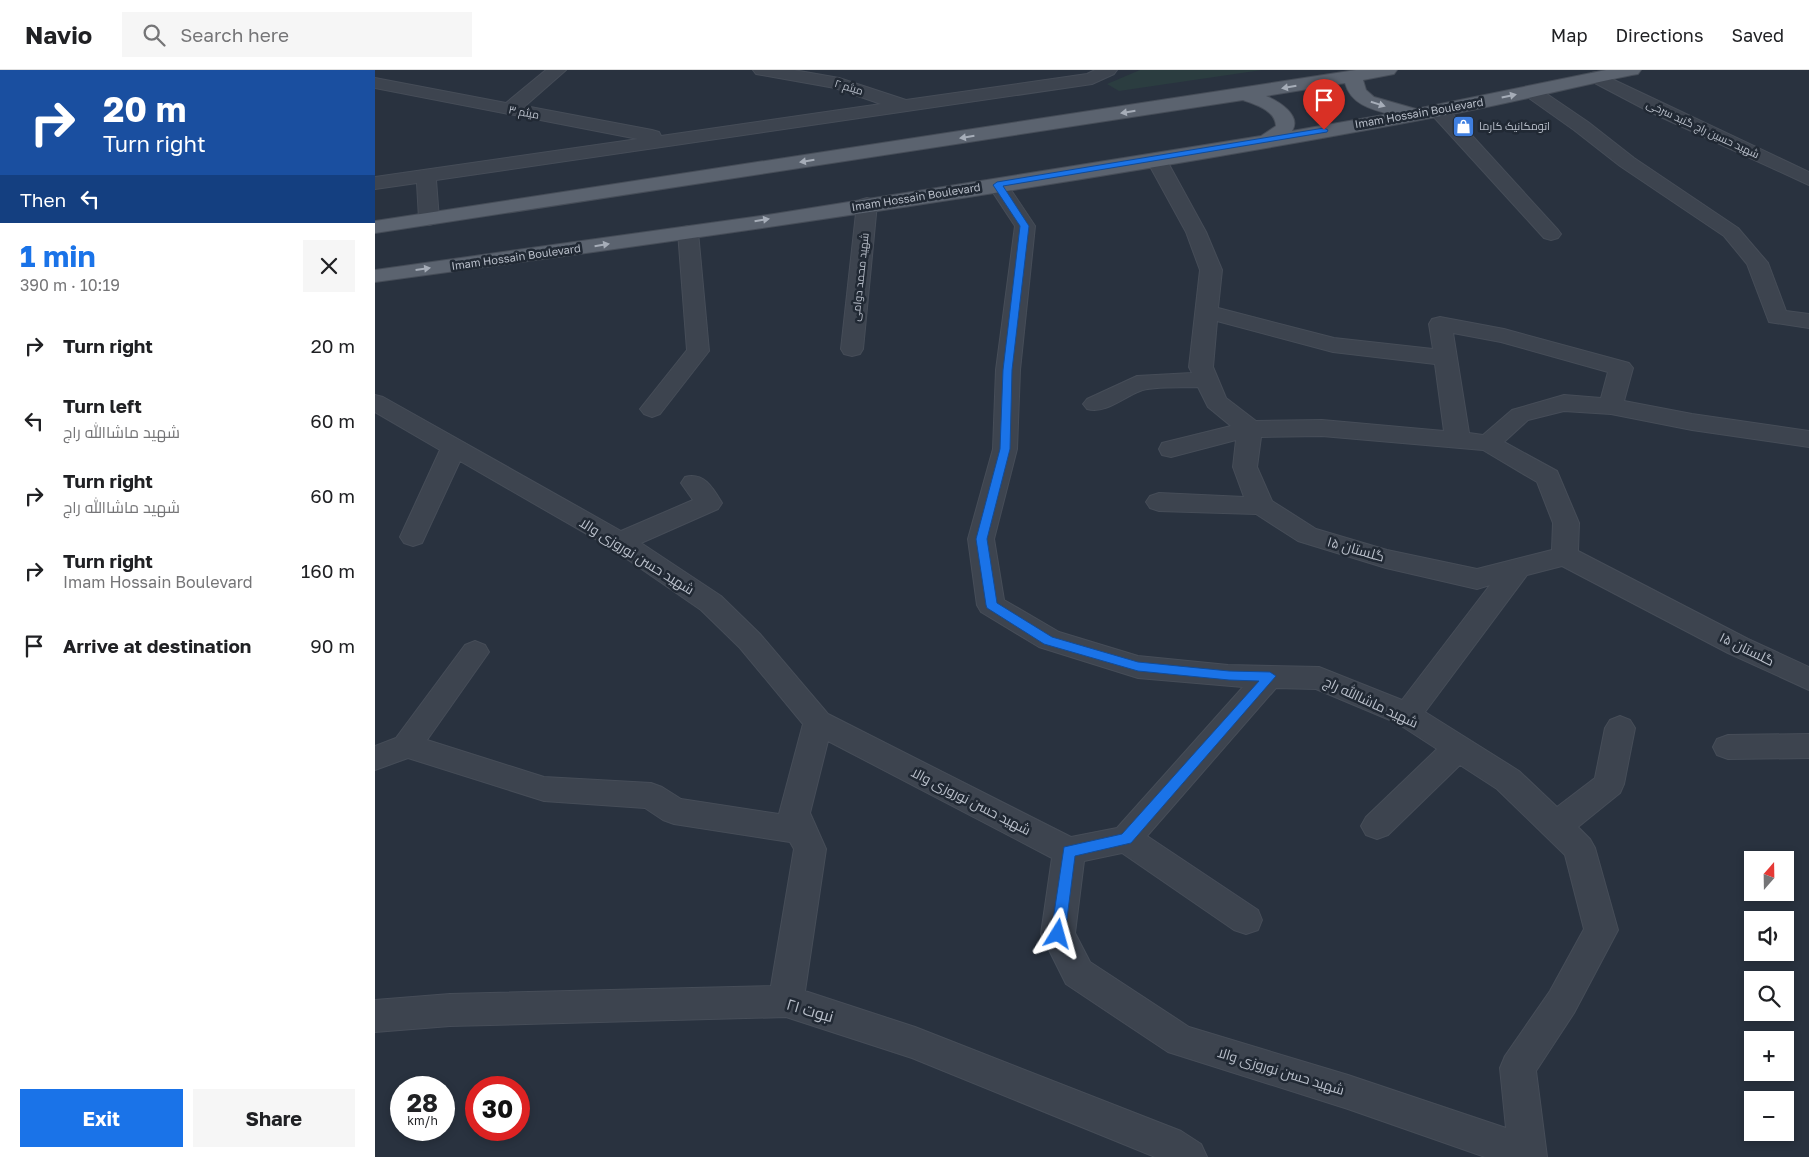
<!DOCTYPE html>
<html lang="en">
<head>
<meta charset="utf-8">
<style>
	body { margin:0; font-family:"Golos Text",Cairo,sans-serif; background:#f6f6f6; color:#202124; height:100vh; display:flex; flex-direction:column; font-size:19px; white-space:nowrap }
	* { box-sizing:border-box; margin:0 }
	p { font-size:16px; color:#757577 }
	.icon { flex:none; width:28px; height:28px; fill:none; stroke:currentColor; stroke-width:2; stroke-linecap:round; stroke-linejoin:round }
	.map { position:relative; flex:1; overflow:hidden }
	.panel { display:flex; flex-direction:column; background:#fff; width:375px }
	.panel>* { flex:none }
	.top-card { background:#1a4fa0; color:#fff; overflow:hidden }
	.needle { width:32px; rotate:20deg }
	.tools { position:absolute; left:1369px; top:781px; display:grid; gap:10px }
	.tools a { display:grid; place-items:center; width:50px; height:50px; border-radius:0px; background:#fff; box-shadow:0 2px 8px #0003; font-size:25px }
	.speed { position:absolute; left:15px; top:1006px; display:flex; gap:10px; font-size:25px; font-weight:700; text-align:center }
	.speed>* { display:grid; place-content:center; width:65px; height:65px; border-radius:50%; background:#fff; box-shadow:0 2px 8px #0003; line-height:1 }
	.speed small { font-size:12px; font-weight:400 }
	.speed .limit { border:8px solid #d22; background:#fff; color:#111 }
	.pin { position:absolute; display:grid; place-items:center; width:42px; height:42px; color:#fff; margin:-51px -21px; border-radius:50% 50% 50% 0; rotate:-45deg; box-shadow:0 0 5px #0007 }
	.pin .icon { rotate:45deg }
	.me { position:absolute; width:55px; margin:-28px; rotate:8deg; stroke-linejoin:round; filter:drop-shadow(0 0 4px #0008) }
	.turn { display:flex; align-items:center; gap:18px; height:105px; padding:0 20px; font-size:22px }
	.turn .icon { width:65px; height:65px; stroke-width:2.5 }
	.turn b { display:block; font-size:35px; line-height:42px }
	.then { display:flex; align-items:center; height:48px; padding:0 20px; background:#0003; gap:10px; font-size:19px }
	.round { display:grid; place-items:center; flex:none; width:52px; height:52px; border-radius:0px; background:#f6f6f6 }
	.overview { display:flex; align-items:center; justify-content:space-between; height:85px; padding:0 20px }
	h1 { font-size:30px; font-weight:700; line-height:38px; color:#1a73e8 }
	.button { display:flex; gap:10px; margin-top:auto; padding:10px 20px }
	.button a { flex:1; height:58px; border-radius:0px; background:#1a73e8; color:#fff; font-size:20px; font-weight:700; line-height:58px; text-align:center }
	.button a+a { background:#f6f6f6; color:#202124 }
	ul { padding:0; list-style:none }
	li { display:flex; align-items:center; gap:15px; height:75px; padding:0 20px }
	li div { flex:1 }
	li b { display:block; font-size:19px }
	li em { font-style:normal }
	header { display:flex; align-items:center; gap:30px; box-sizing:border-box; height:70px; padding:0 25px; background:#fff; border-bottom:1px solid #e0e0e0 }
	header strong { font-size:24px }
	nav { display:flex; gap:28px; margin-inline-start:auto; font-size:18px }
	.search { width:350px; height:45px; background:#f6f6f6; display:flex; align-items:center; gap:12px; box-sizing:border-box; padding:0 18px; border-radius:0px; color:#757577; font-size:19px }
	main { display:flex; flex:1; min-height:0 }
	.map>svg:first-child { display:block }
	.green { fill:#2b3d40 }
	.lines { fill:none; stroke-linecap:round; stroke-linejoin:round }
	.minor-casing { stroke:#464d58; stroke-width:2 }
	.primary-casing { stroke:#464d58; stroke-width:2 }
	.minor { fill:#3d444f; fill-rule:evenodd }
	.primary { fill:#5b636f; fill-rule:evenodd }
	.oneway { fill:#a6adb8 }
	.route { fill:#1a73e8; stroke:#114b97 }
	.labels { text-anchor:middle; stroke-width:5; stroke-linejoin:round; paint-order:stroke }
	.far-street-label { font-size:11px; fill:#b9bfca; stroke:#212934 }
	.far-poi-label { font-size:11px; fill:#b9bfca; stroke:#212934; text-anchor:start }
	.street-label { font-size:14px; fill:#b9bfca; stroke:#212934 }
	.near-street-label { font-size:16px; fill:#b9bfca; stroke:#212934 }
</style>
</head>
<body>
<header>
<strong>Navio</strong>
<div class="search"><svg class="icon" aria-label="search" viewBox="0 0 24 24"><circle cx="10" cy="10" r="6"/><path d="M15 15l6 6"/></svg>Search here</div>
<nav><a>Map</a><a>Directions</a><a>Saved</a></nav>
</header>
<main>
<section class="panel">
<div class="top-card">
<div class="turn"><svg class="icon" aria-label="right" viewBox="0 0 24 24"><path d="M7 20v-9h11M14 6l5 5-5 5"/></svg><div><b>20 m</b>Turn right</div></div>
<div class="then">Then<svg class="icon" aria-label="left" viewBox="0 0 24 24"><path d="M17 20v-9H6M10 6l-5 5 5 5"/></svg></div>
</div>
<div class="overview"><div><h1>1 min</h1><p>390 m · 10:19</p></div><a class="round"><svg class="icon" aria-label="close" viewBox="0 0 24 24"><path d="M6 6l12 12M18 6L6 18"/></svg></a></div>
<ul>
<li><svg class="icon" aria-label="right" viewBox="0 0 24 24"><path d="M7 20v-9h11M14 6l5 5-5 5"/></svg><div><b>Turn right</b></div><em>20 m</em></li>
<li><svg class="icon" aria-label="left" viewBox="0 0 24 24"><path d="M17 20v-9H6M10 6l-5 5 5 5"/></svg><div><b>Turn left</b><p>شهید ماشاالله راج</p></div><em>60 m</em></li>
<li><svg class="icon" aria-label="right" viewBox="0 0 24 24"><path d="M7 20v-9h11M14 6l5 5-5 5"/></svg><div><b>Turn right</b><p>شهید ماشاالله راج</p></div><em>60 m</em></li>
<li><svg class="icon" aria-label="right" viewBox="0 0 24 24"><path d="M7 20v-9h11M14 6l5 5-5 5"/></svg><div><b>Turn right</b><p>Imam Hossain Boulevard</p></div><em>160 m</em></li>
<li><svg class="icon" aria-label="arrive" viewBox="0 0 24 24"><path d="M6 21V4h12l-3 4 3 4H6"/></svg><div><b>Arrive at destination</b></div><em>90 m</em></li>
</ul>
<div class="button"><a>Exit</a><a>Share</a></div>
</section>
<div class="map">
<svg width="1434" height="1087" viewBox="0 0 1434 1087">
	<rect width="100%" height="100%" fill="#29323f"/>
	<path class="green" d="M765,0H887L744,21L732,14Z"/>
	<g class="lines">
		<defs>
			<path id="minor" d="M171,0H191L150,36L277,60L284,62L286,66L506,34L460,18L387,5L381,4L378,0H419L464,8L531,30L712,4L720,0H742L739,4L717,14L61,110L64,149L61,153L54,155L47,153L44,149L42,113L0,119V107L263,69L0,18V8L131,33Z
				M1222,2L1434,102V115L1275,42L1216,11L1213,7L1216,3Z
				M1157,17L1163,18L1213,52L1259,88L1363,158L1393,193L1411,241L1434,244V258L1394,252L1372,194L1349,166L1245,96L1199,60L1151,26L1148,22L1151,18Z
				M1064,35L1071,37L1183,160L1186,164L1183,168L1176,170L1169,168L1057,45L1055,41L1057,37Z
				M781,83L788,85L791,89L831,162L847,200L843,238L959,268L1058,279L1054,254L1057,249L1065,247L1129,259L1254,293L1258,298L1249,331L1317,344L1434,361V377L1317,360L1236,344L1189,341L1153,350L1129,372L1182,401L1204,453L1203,481L1373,569L1434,597V620L1353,583L1187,496L1152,505L1050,642L1144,701L1182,737L1220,708L1230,658L1235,650L1245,646L1255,650L1260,658L1249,714L1245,723L1203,757L1215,769L1220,778L1243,860L1199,943L1161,1001L1172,1087H1110L973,1039L793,982L691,914L666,864L677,788L453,671L435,743L451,779L430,921L540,957L806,1061L826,1074L832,1087H780L537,988L411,947L75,956L0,962V930L75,924L396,916L419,779L415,772L299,754L288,750L270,738L169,731L33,688L0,700V676L21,668L90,575L100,571L110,575L114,582L52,670L169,707L276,713L287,717L306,729L404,744L428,654L365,578L326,540L236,478L85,391L47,473L38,476L29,473L25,467L65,380L0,342V325L8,327L246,461L318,430L306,413L310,407C329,402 338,418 347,433L343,439L266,473L346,526L385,564L453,644L696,767L742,758L868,617L763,608L664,577L606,542L602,535L593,469L618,379L621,300L640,156L613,115L616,111L623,109L630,111L660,156L645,300L642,379L619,469L629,530L684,562L763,586L853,595L944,597L1027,630L1115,515L1102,519L1011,498L923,471L881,444L784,441L775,438L771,432L775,426L784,423L869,427L858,397L861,370L796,387L787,385L784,379L787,373L856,356L833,337L823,317C808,318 777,316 765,321C747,328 731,344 712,339L708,334L712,329L762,306L817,303L814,297L825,200L811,162L771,89L774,85ZM842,251L958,282L1060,294L1069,361L947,350L881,351L851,328L838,297ZM1078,263L1126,272L1233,302L1226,328L1189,325L1137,340L1108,365L1094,363ZM947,366L1108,380L1162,412L1178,453L1177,480L1102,499L1012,480L941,459L897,431L882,397L886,367ZM901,618L941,619L1022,653L1062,679L991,747L986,756L991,765L1002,769L1013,765L1085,695L1122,719L1190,785L1209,859L1175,921L1130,986L1125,998L1131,1058L973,1005L814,957L715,892L700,863L709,791L747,783L859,860L871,864L883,860L887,850L883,840L772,766Z
				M492,128L499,130L502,134L488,279L485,284L477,286L469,284L466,279L482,134L485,130Z
				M313,156L320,158L323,162L334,281L285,344L277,347L269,344L265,339L312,280L303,162L306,158Z
				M1434,664V688L1353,689L1342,685L1338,677L1342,669L1353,665Z"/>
			<path id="primary" d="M981,0H1022L1019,4L988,10L991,20L999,27L1041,39L1231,0H1266L1263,4L1257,5C1198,17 1140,32 1082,43C723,112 361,163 0,212V200L399,144L886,66L901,56C900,40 881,35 868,30L0,163V151ZM970,13C976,34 995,39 1014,44L917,61C927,45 903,31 891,26Z"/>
		</defs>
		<use href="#minor" class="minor-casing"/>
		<use href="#primary" class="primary-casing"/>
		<use href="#minor" class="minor"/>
		<use href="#primary" class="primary"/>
	</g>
	<defs><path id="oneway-solid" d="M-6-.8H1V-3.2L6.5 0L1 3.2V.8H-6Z" transform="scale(1.25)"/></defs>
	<g class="oneway">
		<use href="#oneway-solid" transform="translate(914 17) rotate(170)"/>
		<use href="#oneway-solid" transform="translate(1134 26) rotate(-12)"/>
		<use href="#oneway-solid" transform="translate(1003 34) rotate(17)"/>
		<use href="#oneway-solid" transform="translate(753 42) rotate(171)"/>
		<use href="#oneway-solid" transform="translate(592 67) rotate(171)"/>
		<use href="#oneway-solid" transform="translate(432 91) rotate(171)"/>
		<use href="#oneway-solid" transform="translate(387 150) rotate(-9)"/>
		<use href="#oneway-solid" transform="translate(227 175) rotate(-9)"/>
		<use href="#oneway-solid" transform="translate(48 199) rotate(-8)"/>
	</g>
	<path class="route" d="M949,58L953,60L952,62L628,116L654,156L637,300L635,379L612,469L622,533L677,567L763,592L854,601L895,602L901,606L756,773L700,786L690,864L688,868L683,870L678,868L676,864L689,777L747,764L884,611L854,610L763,601L669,574L612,538L611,535L601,469L625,379L628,300L645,156L618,115L622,112Z"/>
	<defs>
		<symbol id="shop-square" viewBox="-11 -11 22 22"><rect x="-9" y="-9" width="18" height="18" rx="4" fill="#3f7fe0" stroke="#212934"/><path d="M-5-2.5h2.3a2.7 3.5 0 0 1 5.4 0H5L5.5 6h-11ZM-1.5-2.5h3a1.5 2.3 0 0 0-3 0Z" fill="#fff"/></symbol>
	</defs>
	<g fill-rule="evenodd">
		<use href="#shop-square" x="1076" y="44" width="25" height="25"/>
	</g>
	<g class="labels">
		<g class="far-street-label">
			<text transform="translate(474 17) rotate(17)" y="4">میثم ۲</text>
			<text transform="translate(149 42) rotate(11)" y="4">میثم ۳</text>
			<text transform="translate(1044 43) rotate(-10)" y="4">Imam Hossain Boulevard</text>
			<text transform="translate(1328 59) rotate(25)" y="4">شهید حسین راج گنبد سرخی</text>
			<text transform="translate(541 127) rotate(-9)" y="4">Imam Hossain Boulevard</text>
			<text transform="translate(141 187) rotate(-8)" y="4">Imam Hossain Boulevard</text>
			<text transform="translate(485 207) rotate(-84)" y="4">شهید محمد دوامی</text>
		</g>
		<g class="far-poi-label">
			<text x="1104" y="60">اتومکانیک کارما</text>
		</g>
		<g class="street-label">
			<text transform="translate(981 479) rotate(16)" y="5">گلستان ۱۵</text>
			<text transform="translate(262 486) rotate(32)" y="5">شهید حسن نوروزی والا</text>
			<text transform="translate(1372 579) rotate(26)" y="5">گلستان ۱۵</text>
			<text transform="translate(996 632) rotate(25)" y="5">شهید ماشاالله راج</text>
			<text transform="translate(596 731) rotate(27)" y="5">شهید حسن نوروزی والا</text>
			<text transform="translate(906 1001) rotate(17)" y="5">شهید حسن نوروزی والا</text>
		</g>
		<g class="near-street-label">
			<text transform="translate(435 940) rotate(16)" y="6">نبوت ۲۱</text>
		</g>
	</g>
</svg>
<div class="tools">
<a><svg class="needle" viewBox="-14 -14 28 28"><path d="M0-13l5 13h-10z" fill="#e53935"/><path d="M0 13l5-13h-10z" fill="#757577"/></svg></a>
<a><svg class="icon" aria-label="sound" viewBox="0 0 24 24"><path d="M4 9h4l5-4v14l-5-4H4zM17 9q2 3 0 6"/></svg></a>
<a><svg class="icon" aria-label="search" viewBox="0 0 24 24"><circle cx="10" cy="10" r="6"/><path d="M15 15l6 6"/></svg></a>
<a>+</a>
<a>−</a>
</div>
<div class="speed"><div>28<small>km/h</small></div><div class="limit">30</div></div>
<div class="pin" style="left:949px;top:60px;background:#d93025"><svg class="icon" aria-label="arrive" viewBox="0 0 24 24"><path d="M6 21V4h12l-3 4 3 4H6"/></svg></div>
<svg class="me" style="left:683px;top:864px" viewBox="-20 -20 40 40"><path d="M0-17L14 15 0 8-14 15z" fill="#1a73e8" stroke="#fff" stroke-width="4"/></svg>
</div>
</main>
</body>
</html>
